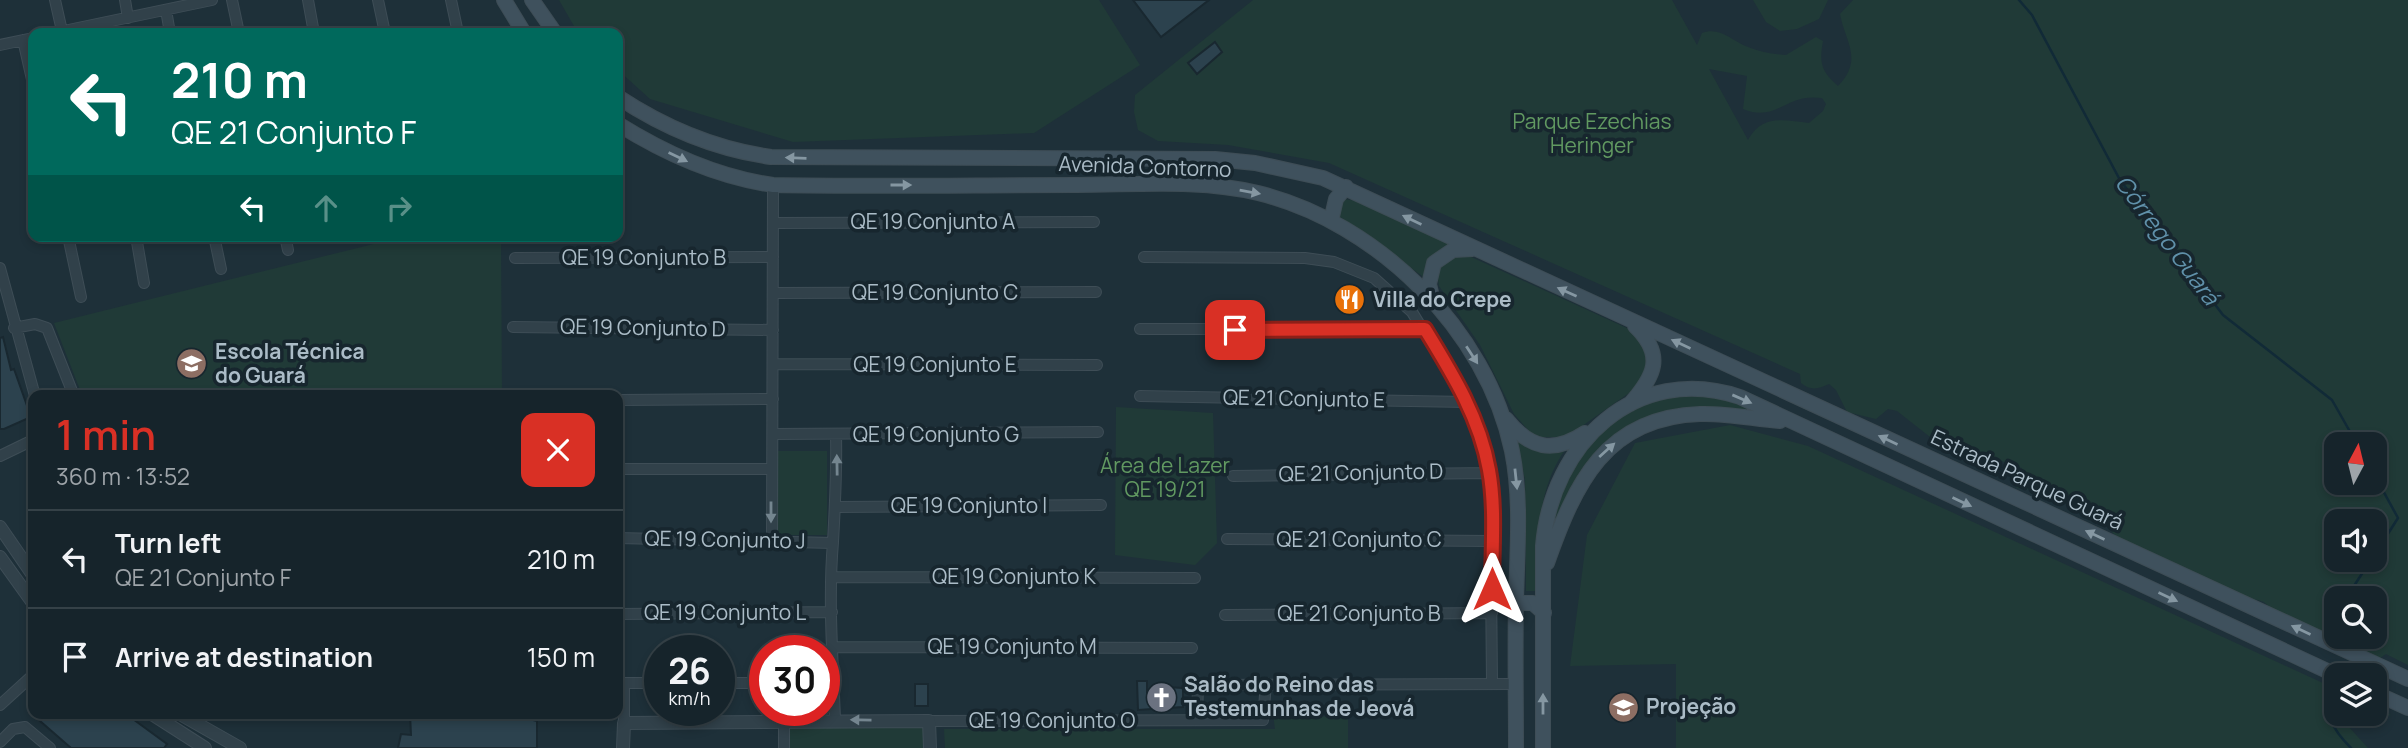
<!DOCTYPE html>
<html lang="en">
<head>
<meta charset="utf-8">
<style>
	body { margin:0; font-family:Manrope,sans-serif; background:#1f2c33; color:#f1f3f6; height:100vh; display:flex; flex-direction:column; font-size:26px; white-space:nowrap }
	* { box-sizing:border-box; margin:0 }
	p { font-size:23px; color:#9ea4a9 }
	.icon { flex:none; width:38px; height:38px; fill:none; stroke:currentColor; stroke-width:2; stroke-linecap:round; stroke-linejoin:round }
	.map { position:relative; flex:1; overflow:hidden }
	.drawer { position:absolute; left:28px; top:390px; width:595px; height:329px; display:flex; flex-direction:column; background:#16242b; border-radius:14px; box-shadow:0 4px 10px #0003,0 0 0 2px #354147 }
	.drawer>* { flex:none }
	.hud { position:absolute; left:28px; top:28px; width:595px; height:214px; border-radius:14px; box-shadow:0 4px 10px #0003,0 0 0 2px #354147; background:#00695c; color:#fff; overflow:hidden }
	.needle { width:46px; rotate:7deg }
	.buttons { position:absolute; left:2324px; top:432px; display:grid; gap:14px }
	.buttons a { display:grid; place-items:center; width:63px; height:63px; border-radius:14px; background:#16242b; box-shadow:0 4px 10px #0003,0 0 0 2px #354147; font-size:35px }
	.speed { position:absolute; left:644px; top:635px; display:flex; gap:14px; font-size:35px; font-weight:700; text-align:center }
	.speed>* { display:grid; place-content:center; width:91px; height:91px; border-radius:50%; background:#16242b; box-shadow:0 4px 10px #0003,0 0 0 2px #354147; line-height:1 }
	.speed small { font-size:18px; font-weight:400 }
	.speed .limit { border:10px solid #d22; background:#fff; color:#111 }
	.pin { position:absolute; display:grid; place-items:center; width:60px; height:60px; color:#fff; margin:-30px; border-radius:14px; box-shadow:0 4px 10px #0006 }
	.me { position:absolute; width:77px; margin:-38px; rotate:0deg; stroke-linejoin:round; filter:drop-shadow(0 0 5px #0008) }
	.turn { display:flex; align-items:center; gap:24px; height:147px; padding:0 28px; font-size:32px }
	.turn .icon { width:91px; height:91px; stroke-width:2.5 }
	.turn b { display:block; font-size:49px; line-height:60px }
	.lanes { display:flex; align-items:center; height:66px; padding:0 28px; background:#0003; justify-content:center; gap:35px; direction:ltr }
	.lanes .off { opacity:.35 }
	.round { display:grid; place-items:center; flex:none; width:74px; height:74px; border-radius:14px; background:#1f2c33 }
	.head { display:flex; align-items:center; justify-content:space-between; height:119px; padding:0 28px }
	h1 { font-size:42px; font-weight:600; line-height:52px; color:#d93025 }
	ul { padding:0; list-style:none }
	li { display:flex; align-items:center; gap:21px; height:98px; padding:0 28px; border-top:2px solid #354147 }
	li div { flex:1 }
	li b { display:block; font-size:26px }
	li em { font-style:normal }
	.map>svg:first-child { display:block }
	.green { fill:#203a37; fill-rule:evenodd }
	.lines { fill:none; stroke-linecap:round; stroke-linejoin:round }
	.stream { stroke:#112a37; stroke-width:2.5 }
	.building { fill:#2c424e; stroke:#192830; stroke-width:2 }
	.minor-casing { stroke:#3e4d56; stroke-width:12 }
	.tertiary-casing { stroke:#3e4d56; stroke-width:14 }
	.secondary-casing { stroke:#3e4d56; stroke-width:16 }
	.minor { stroke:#31414a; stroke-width:10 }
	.tertiary { stroke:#31414a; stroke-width:12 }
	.secondary { stroke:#3f515d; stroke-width:14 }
	.oneway { fill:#8597a2 }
	.oneway2 { fill:#74858f }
	.route-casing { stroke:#8d1f18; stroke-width:18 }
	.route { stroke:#d93025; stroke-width:12 }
	.labels { text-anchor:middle; stroke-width:7; stroke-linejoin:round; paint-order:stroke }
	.park-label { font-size:21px; fill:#619961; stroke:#17262e }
	.street-label { font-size:21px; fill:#abbcc7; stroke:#17262e }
	.poi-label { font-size:21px; font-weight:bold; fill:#abbcc7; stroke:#17262e; text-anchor:start }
	.water-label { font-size:23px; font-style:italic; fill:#6091aa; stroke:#17262e }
</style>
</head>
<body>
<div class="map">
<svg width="2408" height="748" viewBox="0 0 2408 748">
	<rect width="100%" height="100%" fill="#1e3039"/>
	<path class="green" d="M559,0H1099L1140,65L1034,133L793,142L650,99L618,70V33H578Z
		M1253,0H1672L1697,45L1702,33C1720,26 1732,41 1748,47C1760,52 1773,54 1786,55L1816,37L1823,41C1819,63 1821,71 1838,86C1864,59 1845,42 1840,14L1853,0H2408V665L2386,654L2380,658L2372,657L2330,634L2277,614L2264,602L2193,581L2128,551L2103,521L2091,511L2067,505L2046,484L2033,490L2017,488L2013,482L2022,468L1930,437L1897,411L1888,409L1876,419L1847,412L1836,390L1829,384C1818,389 1811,391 1801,383L1800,374L1329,163L1228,145L1158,141L1138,130L1134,112L1135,95ZM1709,69L1747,76L1743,109C1778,123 1784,93 1822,98L1826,104L1823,111L1809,123C1784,120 1762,114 1748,140ZM2336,444H2375V483H2336ZM2336,522H2375V560H2336ZM2336,598H2375V637H2336Z
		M1753,0H1828L1819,19L1797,29L1780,31L1766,22Z
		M1343,199L1358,201L1452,244L1431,258L1425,278L1339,216Z
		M406,236H501L502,395H82L54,323Z
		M1458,254L1469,256L1631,330L1646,344L1649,367L1639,386L1575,431L1561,437H1540L1530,432L1514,414L1480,345L1439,286L1437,270Z
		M1682,392L1723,399L1752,410C1633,401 1592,427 1553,539C1552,487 1587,430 1635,408C1650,401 1667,397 1682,392Z
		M1116,407L1213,413L1217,543L1195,565L1115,555Z
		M1730,425L1808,446L2336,689V714H2375V707L2391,715L2348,726L2368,748H1676V664L1570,666L1587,535L1635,443Z
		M1516,436L1567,447C1535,491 1539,539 1537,591H1526L1525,480Z
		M778,451H827V535H777Z
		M1273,713L1348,718V748H945L944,729H1275Z
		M922,722L931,748H788V730L793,723Z"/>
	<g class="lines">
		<path class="stream" d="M2019,0L2032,15L2120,180L2223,315L2332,400L2357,444
			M2375,476L2398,518L2375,554
			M2346,598L2371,560
			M2331,631L2336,616
			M2329,690C2329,720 2330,727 2351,748"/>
	</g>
	<path class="building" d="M1133,0H1209L1161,37Z
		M1215,42L1222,52L1197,74L1188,63Z
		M3,337L11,370L14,369L31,417L4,429H0V338Z
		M1137,681H1147V694H1168L1167,687L1183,688V707L1138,710Z
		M915,684H928V706H915Z
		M32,714H126L167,744L164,748H71Z
		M410,714H466V717L533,720L537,721V748H398L401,734L411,735Z"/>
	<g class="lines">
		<defs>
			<path id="minor" d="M55,0L62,31
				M125,0L128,18
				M232,0L239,33
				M308,0L314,33
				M378,0L385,33
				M451,0L458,33
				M166,10L170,33
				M54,33L212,0
				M23,40L33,84
				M0,45L33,38
				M773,223L1094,222
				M68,236L81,297
				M136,236L144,283
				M214,236L221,269
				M285,236L288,250
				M354,236V238
				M1144,257L1305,258L1334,262L1374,278L1412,312L1467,402L1490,473L1492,684
				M515,258L773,257
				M0,268L35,396
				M774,293L1096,292
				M513,327L773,330
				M14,328L35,324L47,328L74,396
				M1140,329H1425
				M773,364L1097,365
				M1140,396L1467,402
				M618,400L773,399
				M773,434L1098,432
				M0,456L33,440
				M618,469H771
				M1233,476L1490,473
				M837,507L1101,505
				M618,538L833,543
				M1227,539L1492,541
				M772,541L773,185
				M832,577L1195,578
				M618,614L832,612
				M1225,615L1492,613
				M832,647L1192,648
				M618,683H660
				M719,683H765
				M0,705L33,675
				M835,720C833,661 828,601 833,542C835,506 837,471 836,435
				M1197,720L1198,685L1516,684
				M929,721L1263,720L1266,683
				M624,723V683
				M0,742L13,729L25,727L50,748
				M784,748V721"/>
			<path id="tertiary" d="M0,527L33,575
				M0,557L33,603
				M152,714L205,748
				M180,714L240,748
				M623,748L624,723L929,721L930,748"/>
			<path id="secondary" d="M504,0L524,33
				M532,0L555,33
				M618,97C665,128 714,149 771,157L1215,159L1255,163L1323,178L2408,679
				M618,124C666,154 717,177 773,185C875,187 976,185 1077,185C1136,185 1200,179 1258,193C1377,222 1487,330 1512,451C1522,501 1517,551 1516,602C1515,651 1516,699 1516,748
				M1331,221L1336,199L1346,187
				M1433,301L1429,284L1434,263L1453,250L1472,249
				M1630,404C1655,376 1665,355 1635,326
				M1506,419C1530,449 1553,454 1585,433
				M1547,563C1575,484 1605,417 1700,414C1726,413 1754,419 1780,421
				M1516,603H1533L1544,613
				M2375,693L2408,708
				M1543,748V546C1551,444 1636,362 1740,397L2338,676"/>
		</defs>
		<use href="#minor" class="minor-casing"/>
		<use href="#tertiary" class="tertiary-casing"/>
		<use href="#secondary" class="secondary-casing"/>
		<use href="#minor" class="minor"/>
		<use href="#tertiary" class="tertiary"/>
		<use href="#secondary" class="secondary"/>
	</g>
	<defs><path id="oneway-solid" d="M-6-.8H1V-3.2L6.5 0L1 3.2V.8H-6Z" transform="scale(1.75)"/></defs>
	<g class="oneway">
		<use href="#oneway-solid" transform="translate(678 157) rotate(26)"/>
		<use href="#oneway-solid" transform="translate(796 158) rotate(-178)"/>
		<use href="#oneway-solid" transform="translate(901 185)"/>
		<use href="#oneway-solid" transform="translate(1250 192) rotate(10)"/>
		<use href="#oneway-solid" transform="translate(1412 220) rotate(-154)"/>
		<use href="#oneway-solid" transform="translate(1567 292) rotate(-156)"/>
		<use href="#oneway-solid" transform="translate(1681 344) rotate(-155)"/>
		<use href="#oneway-solid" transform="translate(1472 355) rotate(57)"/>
		<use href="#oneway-solid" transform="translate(1742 399) rotate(23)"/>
		<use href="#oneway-solid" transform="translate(1888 440) rotate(-155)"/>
		<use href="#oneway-solid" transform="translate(1607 450) rotate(-42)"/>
		<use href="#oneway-solid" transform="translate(1516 479) rotate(84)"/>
		<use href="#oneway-solid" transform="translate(1962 502) rotate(25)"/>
		<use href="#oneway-solid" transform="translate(2095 535) rotate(-155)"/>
		<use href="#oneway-solid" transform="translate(2168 597) rotate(25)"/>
		<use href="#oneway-solid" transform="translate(2301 630) rotate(-155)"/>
		<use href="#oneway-solid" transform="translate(1543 704) rotate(-90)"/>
	</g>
	<g class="oneway2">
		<use href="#oneway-solid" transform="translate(837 465) rotate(-91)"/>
		<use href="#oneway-solid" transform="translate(771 512) rotate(90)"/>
		<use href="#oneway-solid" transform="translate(861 720) rotate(-179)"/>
	</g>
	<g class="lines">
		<defs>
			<path id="route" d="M1235,330L1425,329C1452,373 1480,418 1489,470C1496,508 1492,550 1492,589"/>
		</defs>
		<use href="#route" class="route-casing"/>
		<use href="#route" class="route"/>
	</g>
	<defs>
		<symbol id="restaurant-disc" viewBox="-11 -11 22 22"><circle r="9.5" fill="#e8710a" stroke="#17262e"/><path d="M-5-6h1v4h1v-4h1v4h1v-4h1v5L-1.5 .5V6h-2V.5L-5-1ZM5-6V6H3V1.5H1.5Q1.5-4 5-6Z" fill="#fff"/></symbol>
		<symbol id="university-disc" viewBox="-11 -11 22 22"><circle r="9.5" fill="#8d6e63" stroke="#17262e"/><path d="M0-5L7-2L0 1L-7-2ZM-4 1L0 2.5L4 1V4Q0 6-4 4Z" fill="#fff"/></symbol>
		<symbol id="church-disc" viewBox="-11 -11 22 22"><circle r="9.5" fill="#6b7280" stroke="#17262e"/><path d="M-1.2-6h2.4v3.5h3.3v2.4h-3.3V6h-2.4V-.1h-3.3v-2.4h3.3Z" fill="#fff"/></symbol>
	</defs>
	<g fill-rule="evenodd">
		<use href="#restaurant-disc" x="1332" y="282" width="35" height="35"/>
		<use href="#university-disc" x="174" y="346" width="35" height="35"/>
		<use href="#church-disc" x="1144" y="680" width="35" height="35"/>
		<use href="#university-disc" x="1606" y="690" width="35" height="35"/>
	</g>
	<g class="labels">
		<g class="park-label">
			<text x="1592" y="129">Parque Ezechias<tspan x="1592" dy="24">Heringer</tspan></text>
			<text x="1165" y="473">Área de Lazer<tspan x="1165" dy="24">QE 19/21</tspan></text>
		</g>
		<g class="street-label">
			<text transform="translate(1145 167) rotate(2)" y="7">Avenida Contorno</text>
			<text x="933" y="229">QE 19 Conjunto A</text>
			<text x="644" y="265">QE 19 Conjunto B</text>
			<text x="935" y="300">QE 19 Conjunto C</text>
			<text transform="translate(643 328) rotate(1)" y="7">QE 19 Conjunto D</text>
			<text x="935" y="372">QE 19 Conjunto E</text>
			<text transform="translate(1304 399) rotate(1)" y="7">QE 21 Conjunto E</text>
			<text x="936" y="442">QE 19 Conjunto G</text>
			<text transform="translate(1361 473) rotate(-1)" y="7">QE 21 Conjunto D</text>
			<text transform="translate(2027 480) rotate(25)" y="7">Estrada Parque Guará</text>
			<text x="969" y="513">QE 19 Conjunto I</text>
			<text transform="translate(725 540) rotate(1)" y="7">QE 19 Conjunto J</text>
			<text x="1359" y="547">QE 21 Conjunto C</text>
			<text x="1014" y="584">QE 19 Conjunto K</text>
			<text x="725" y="620">QE 19 Conjunto L</text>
			<text x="1359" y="621">QE 21 Conjunto B</text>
			<text x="1012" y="654">QE 19 Conjunto M</text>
			<text x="1052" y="728">QE 19 Conjunto O</text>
		</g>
		<g class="poi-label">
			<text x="1373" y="307">Villa do Crepe</text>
			<text x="215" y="359">Escola Técnica<tspan x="215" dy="24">do Guará</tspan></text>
			<text x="1184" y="692">Salão do Reino das<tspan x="1184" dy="24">Testemunhas de Jeová</tspan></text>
			<text x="1646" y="714">Projeção</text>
		</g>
		<g class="water-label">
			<text transform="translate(2167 240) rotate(53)" y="8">Córrego Guará</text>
		</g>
	</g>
</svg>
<div class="buttons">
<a><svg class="needle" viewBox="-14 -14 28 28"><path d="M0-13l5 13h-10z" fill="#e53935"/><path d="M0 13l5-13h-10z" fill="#9ea4a9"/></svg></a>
<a><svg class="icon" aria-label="sound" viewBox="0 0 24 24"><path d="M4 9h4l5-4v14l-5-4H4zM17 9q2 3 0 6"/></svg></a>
<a><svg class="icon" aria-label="search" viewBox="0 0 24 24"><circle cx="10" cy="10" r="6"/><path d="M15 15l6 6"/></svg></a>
<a><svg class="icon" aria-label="layers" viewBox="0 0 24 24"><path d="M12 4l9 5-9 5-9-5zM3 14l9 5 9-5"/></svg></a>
</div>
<div class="speed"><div>26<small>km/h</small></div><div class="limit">30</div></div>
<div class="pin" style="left:1235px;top:330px;background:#d93025"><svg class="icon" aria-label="arrive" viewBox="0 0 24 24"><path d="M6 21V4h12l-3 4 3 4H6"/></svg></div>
<svg class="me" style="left:1492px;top:589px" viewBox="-20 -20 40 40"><path d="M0-17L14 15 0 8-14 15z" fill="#d93025" stroke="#fff" stroke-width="4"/></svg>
<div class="hud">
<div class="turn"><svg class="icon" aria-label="left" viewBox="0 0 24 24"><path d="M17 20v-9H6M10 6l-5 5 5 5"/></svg><div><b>210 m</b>QE 21 Conjunto F</div></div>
<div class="lanes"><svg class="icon" aria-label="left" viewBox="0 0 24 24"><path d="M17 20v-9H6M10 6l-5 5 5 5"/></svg><svg class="icon off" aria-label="ahead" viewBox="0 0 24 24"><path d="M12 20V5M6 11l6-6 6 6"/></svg><svg class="icon off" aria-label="right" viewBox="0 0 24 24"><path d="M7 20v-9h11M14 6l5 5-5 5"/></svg></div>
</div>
<section class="drawer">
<div class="head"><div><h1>1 min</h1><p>360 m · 13:52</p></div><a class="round" style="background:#d93025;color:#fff"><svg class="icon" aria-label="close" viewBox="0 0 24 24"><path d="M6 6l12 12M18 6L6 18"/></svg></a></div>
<ul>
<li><svg class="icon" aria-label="left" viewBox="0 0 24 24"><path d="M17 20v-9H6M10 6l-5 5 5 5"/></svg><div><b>Turn left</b><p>QE 21 Conjunto F</p></div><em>210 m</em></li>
<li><svg class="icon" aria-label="arrive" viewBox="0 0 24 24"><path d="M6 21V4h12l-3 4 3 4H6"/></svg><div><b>Arrive at destination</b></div><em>150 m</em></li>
</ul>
</section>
</div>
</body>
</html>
